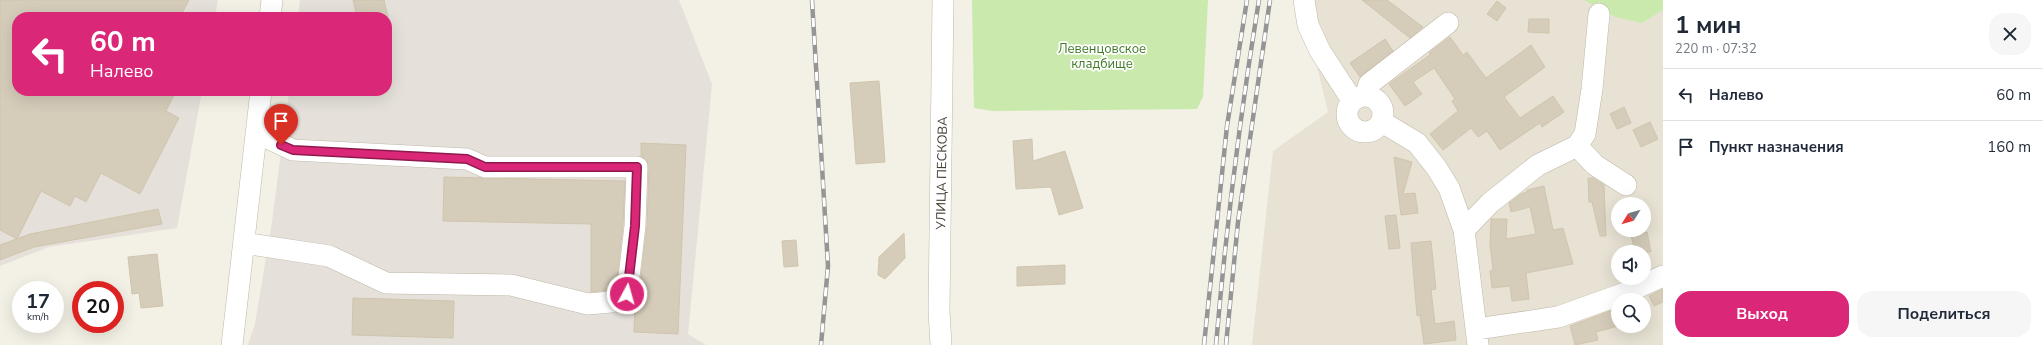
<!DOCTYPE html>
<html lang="ru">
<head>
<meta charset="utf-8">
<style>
	body { margin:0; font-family:"Nunito Sans",sans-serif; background:#f6f6f7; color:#1f2937; height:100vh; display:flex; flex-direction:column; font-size:15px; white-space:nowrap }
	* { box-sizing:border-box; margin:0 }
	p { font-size:13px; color:#747a83 }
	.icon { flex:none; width:22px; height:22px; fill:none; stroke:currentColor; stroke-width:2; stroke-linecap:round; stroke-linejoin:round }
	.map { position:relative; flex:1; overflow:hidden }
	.sheet { display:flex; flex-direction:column; background:#fff; width:380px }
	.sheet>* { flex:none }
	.banner { position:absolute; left:12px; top:12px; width:380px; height:84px; border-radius:16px; box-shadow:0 4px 16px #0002; background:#db2777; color:#fff; overflow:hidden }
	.needle { width:26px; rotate:233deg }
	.controls { position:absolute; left:1611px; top:197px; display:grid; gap:8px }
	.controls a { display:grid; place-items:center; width:40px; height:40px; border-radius:50%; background:#fff; box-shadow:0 4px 16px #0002; font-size:20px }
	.speed { position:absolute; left:12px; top:281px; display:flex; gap:8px; font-size:20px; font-weight:700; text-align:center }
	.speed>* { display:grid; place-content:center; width:52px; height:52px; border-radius:50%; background:#fff; box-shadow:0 4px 16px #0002; line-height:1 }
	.speed small { font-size:10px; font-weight:400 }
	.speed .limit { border:6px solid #d22; background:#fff; color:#111 }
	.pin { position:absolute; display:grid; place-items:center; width:34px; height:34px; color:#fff; margin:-41px -17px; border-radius:50% 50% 50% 0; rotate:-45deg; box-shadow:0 0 4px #0007 }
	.pin .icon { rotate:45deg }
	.me { position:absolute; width:44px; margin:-22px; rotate:6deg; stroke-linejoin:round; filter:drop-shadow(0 0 3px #0008) }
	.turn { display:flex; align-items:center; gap:14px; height:84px; padding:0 12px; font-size:18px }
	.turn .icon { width:52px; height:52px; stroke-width:2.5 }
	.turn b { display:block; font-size:28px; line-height:34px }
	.round { display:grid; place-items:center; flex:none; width:42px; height:42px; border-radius:16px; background:#f6f6f7 }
	.summary { display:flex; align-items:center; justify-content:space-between; height:68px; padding:0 12px }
	h1 { font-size:24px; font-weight:700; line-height:30px }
	.primary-button { display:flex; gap:8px; margin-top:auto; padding:8px 12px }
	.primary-button a { flex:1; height:46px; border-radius:16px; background:#db2777; color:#fff; font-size:16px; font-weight:700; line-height:46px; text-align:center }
	.primary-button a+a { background:#f6f6f7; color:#1f2937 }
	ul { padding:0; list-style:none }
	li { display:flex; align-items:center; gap:12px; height:52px; padding:0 12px; border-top:1px solid #e0e1e3 }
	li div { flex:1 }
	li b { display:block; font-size:15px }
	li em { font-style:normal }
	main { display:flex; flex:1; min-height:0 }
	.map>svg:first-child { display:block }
	.residential { fill:#e7e2d3; fill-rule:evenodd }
	.industrial { fill:#e5e1da }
	.green { fill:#cae9ac }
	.building { fill:#d5ccba; stroke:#d0c5ad }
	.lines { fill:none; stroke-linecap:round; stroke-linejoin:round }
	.minor-casing { stroke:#bfb8a7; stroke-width:22 }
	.minor { stroke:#fff; stroke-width:21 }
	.rail-casing { stroke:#959595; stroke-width:4.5 }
	.rail { stroke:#fff; stroke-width:3; stroke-dasharray:9; stroke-linecap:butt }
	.route-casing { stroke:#8e194d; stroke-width:10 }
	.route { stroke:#db2777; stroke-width:7 }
	.labels { text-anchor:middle; stroke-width:3.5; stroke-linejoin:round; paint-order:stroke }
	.park-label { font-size:13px; fill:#417a26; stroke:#fff }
	.street-label { font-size:13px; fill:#464034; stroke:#fff }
</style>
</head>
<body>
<main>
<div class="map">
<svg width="1663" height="345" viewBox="0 0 1663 345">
	<rect width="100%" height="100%" fill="#f3f0e5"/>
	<path class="residential" d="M1301,0H1663V345H1252L1273,151L1328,112ZM1618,204H1644V230H1618ZM1618,252H1644V278H1618ZM1618,300H1644V326H1618Z"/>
	<path class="industrial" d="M0,0H218L215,17H17V91H202L177,228L49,247L0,266Z
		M300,0H679L712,84L688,334L706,345H248L255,324L272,222L289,91H387V17H298Z"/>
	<path class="green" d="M972,0H1208L1203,97L1197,109L993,111L974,108Z
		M1584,0H1663V10L1642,23L1615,17Z"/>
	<path class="building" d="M0,0H189L180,17H17V91H176L166,111L179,118L140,194L101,173L86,202L75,196L70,206L41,191L17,239L0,230Z
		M353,0H384L388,17H357Z
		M1362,0H1387L1423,27L1410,38Z
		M1497,1L1506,8L1497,21L1487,14Z
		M1529,19H1549V33L1528,32Z
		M1450,37L1463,55L1467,52L1486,78L1531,45L1545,67L1504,97L1520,118L1553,96L1564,112L1542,127L1540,123L1500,150L1487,131L1478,137L1471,128L1443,150L1430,134L1458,111L1452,101L1455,99L1434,68L1413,82L1422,94L1405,106L1389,84L1431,54L1429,53Z
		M1385,39L1393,51L1360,77L1350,63Z
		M879,81L885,162L856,164L850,83Z
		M1624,107L1631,123L1617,129L1610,114Z
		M1650,122L1658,139L1641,147L1633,130Z
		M1032,139L1033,161L1065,151L1083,208L1059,215L1051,187L1016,189L1013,141Z
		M641,143L686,145L678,334L634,332L635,302L639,295L647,226L649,167L647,161L641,156Z
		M1394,157L1412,162L1403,194L1415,193L1418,213L1401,215Z
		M444,177L625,181L623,225L616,286L608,290L591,292V224L443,221Z
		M1588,178H1593L1604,185L1606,236H1600L1592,202H1589Z
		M1544,186L1553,230L1563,228L1573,264L1526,273L1529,299L1512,301L1510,286L1492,288L1490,271L1493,270L1490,244L1491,219H1507L1506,239L1536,234L1530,207L1511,212L1509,203L1521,194L1527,192V190Z
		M158,209L162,224L34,247L0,260V245L30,234Z
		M1396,215L1400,248L1389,249L1385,216Z
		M1647,232L1651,252H1635L1631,235Z
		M904,233L905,258L885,279L878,275L879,257Z
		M796,240L798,266L784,267L782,241Z
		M1431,241L1436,289L1431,290L1435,324L1454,321L1456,340L1424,344L1420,315L1417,316L1411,243Z
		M157,254L163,306L141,308L139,293L132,294L128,257Z
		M1065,265V284L1017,286V267Z
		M1663,289V302L1654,306L1649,296Z
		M353,298L454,301L453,338L352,335Z
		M1618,308V326L1596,332L1598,340L1575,345L1570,326Z"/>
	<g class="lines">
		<defs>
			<path id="minor" d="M1304,0L1308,25L1320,51L1352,100
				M270,17L272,0
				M1366,95L1369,84L1448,23
				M1347 114a18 18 0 1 1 36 0a18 18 0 1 1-36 0Z
				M1382,122L1417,143L1436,167L1449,188L1464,230
				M1577,146L1595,165L1626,185
				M244,243L329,256L386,283L511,285L588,304L611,302L627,294L635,226L637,167H485L467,159L293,150L257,133
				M1477,329L1558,317L1628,292L1663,276
				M232,345L261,91
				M941,345L939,311L943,0
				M1478,345L1464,230L1490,203L1538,165L1577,146L1585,134L1592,89L1599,14"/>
		</defs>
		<use href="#minor" class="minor-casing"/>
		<use href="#minor" class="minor"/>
		<defs>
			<path id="rail" d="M812,0L828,266L821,345
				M1204,345L1227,126L1247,0
				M1216,345C1226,229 1240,115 1259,0
				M1226,345L1238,222L1270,0"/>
		</defs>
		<use href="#rail" class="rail-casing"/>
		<use href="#rail" class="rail"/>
	</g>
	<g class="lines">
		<defs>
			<path id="route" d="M281,145L293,150L467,159L485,167H637L635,226L627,294"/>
		</defs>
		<use href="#route" class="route-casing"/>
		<use href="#route" class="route"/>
	</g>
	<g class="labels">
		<g class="park-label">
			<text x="1102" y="53">Левенцовское<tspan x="1102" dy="15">кладбище</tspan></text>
		</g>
		<g class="street-label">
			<text transform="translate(941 173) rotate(-89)" y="5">УЛИЦА ПЕСКОВА</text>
		</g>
	</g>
</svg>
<div class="controls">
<a><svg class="needle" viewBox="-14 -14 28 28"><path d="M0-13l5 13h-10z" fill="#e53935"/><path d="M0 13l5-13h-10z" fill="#747a83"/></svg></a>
<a><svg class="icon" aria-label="sound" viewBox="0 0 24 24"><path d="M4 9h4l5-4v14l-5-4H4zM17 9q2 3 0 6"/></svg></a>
<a><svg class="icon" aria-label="search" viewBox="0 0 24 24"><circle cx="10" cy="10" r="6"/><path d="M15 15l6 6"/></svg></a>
</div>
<div class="speed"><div>17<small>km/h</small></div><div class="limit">20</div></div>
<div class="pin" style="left:281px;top:145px;background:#d93025"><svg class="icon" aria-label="arrive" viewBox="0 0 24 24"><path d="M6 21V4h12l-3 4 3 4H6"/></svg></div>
<svg class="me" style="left:627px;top:294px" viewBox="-20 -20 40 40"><circle r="17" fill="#db2777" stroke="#fff" stroke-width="3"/><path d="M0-11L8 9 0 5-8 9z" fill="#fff"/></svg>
<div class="banner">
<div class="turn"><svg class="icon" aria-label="left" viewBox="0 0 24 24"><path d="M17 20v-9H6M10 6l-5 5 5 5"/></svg><div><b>60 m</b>Налево</div></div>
</div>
</div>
<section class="sheet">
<div class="summary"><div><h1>1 мин</h1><p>220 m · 07:32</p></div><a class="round"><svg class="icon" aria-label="close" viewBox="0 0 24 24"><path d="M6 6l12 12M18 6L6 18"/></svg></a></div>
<ul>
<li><svg class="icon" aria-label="left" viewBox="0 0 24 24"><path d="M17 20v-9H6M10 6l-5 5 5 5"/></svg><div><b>Налево</b></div><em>60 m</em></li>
<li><svg class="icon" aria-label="arrive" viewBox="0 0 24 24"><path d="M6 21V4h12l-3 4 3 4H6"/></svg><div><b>Пункт назначения</b></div><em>160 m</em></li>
</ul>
<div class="primary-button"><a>Выход</a><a>Поделиться</a></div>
</section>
</main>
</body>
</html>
